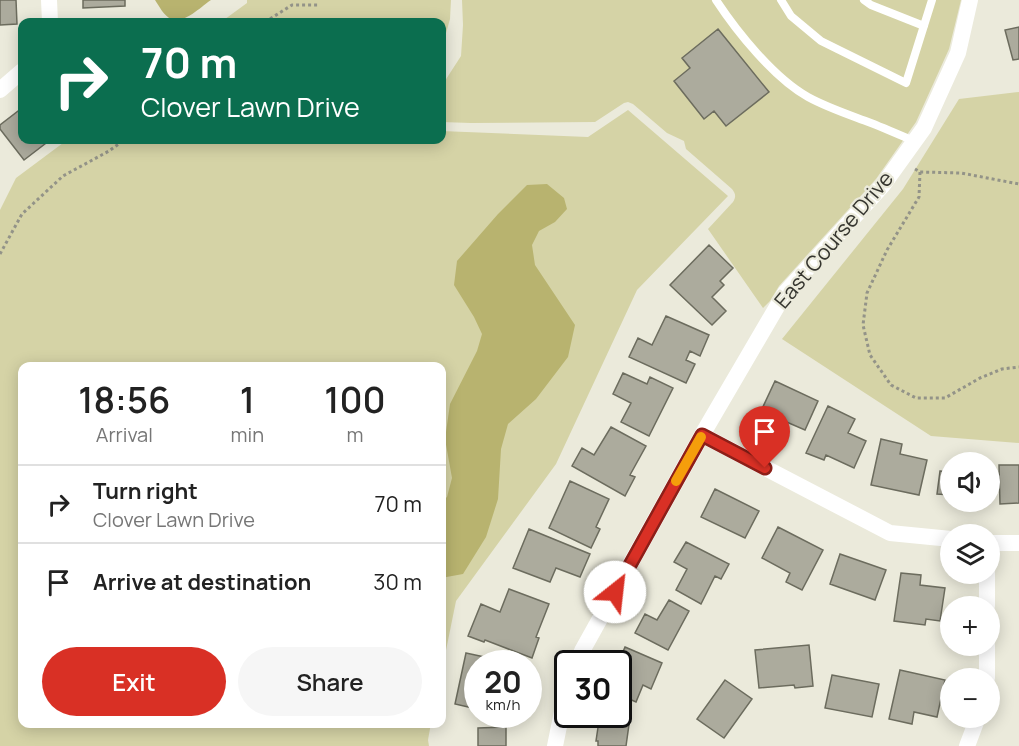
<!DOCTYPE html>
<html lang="en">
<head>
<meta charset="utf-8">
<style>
	body { margin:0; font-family:Manrope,sans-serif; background:#f6f6f6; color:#222; height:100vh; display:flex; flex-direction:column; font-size:22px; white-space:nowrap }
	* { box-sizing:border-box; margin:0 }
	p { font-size:20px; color:#767676 }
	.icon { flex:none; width:33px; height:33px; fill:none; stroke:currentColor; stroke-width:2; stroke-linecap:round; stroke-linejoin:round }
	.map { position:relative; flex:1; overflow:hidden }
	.details { position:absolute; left:18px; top:362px; width:428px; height:366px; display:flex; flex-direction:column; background:#fff; border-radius:12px; box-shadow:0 3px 15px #0003 }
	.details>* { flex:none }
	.guide { position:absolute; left:18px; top:18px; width:428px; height:126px; border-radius:12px; box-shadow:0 3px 15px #0003; background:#0b6e4f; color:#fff; overflow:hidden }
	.fabs { position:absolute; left:940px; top:452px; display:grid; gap:12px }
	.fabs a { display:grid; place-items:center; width:60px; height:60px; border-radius:50%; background:#fff; box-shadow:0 3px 15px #0003; font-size:30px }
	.speed { position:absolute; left:464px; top:650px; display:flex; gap:12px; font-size:30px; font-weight:700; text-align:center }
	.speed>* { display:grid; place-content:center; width:78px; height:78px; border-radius:50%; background:#fff; box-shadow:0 3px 15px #0003; line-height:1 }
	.speed small { font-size:15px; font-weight:400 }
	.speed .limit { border:3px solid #111; border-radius:9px; background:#fff; color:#111 }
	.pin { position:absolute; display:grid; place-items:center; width:51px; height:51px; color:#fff; margin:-62px -26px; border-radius:50% 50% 50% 0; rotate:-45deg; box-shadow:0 0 6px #0007 }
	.pin .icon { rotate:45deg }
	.me { position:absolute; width:66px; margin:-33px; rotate:29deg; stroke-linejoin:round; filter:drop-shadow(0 0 4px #0008) }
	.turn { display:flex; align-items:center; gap:21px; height:126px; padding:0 24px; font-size:27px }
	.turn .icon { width:78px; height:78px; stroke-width:2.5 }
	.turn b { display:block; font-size:42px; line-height:51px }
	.eta { display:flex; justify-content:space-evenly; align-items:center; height:102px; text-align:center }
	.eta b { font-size:36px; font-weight:600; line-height:42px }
	.cta { display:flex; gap:12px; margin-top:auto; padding:12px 24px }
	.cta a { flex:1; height:69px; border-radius:36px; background:#d93025; color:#fff; font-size:24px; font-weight:600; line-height:69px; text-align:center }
	.cta a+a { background:#f6f6f6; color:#222 }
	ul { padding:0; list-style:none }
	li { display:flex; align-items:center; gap:18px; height:78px; padding:0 24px; border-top:2px solid #e0e0e0 }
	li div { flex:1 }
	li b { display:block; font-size:22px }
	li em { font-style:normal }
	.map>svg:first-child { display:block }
	.green { fill:#d5d3a6 }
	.water { fill:#b8b36f }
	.building { fill:#acab9d; stroke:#6c6c5e; stroke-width:1.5 }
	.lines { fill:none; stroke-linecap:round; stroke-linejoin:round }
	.path { stroke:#939388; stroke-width:3; stroke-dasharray:3 3; stroke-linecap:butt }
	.lane { stroke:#fff; stroke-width:8 }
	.street { stroke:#fff; stroke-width:16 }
	.route-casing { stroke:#8d1f18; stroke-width:15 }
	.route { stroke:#d93025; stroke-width:10 }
	.slow { stroke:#f59e0b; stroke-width:10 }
	.labels { text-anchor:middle; stroke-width:4.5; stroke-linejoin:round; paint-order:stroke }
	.street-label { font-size:21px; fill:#363630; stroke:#ebeadb }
</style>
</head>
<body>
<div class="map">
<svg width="1019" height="746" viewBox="0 0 1019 746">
	<rect width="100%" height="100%" fill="#ebeadb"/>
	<path class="green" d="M247,0H451L450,19L441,51V22H221L247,3Z
		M462,0H961L949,49L916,122L876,179L779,286L770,301L763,308L708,229L733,202C736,197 736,194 732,189L686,149L684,141L667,133L633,104L628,102L624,103L595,122L471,123L441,122V87L461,56L463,25Z
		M1019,92V443L931,436L782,339L903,189L959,99Z
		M628,110L728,196L637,290L556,464L456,601L441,675V366H22V723H431L428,740L429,746H0V210L16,178L67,140H441V131L588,137Z"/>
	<path class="water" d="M155,0H211C202,6 183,25 171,19C164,16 159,6 155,0Z
		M547,184L564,198L567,209L555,222L539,231L532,245L535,265L575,325L568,357L536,399L508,424L501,449L498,499L486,537L463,574L441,578V502L447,497L452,478L445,439L450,404L477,351L482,334L474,317L454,285L457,261L498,214L527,185Z"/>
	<path class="building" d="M0,0H16L17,24L0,25Z
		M83,0H125V6L83,8Z
		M1019,27V59L1013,60L1005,30Z
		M718,29L769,92L726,126L714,111L704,119L674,81L690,68L682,58Z
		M22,108V140H50L24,160L0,129V125Z
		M709,245L733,268L720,281L724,285L712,297L726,311L712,325L670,285Z
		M666,316L709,335L700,356L690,351L686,360L695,364L686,383L629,357L638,338L652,345Z
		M623,373L647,384L650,377L673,388L649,436L621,422L631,403L613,394Z
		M775,381L818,401L805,430L761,411Z
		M828,406L855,419L848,433L866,441L854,468L826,455L824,460L806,453Z
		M611,427L646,446L630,475L635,477L625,496L572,466L582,448L594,455Z
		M881,439L902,444L900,454L927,460L919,495L871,485Z
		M999,465H1019V503L1000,504Z
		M940,471L951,472V495L937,494Z
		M570,481L609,499L596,527L600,529L591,548L549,528Z
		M715,489L759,511L745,538L701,517Z
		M778,527L823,550L802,590L786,582L790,573L762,558Z
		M529,529L590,554L580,577L556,568L550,582L513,568Z
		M686,542L729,564L721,579L715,576L701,604L676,590L687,569L674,562Z
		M840,554L886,570L875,600L830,584Z
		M901,573L921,575L920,585L945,588L940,621L926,619L925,625L894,621Z
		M509,589L549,604L536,637L539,638L532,658L485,640L484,642L468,636L481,604L500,612Z
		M669,600L689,611L668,650L635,633L645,614L657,620Z
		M809,645L813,686L795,688L794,685L759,688L755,650Z
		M625,647L662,663L651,689L643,685L636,702L618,694V664Z
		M466,653L512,663H477V709L455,704Z
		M900,670L945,680L937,717L914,712L912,724L889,719Z
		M832,675L879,684L872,717L825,708Z
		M725,680L752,699L724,738L697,719Z
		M618,708L631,710L626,746H598V741H596L600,714H618Z
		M506,727V746H478V728Z"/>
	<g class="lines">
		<path class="path" d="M265,22L292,5H318
			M915,169L920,172L961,173L1019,184
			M920,172L919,197L887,250L867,293L863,325L870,355L891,385L916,398H945L980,378L1002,369L1019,367
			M0,254L22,214L63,176L109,151L124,140"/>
		<path class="lane" d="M716,0C737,32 774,78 808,97C828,108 850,115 871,123C886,129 900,135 914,141
			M781,0L791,16L821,41L906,83L932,0
			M864,0L871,5L924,26"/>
		<path class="street" d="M49,0L50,22
			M0,90L22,71
			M702,435L890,533L951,539
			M990,543H1019
			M987,606V573
			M577,663L582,651L702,435L785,293L883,185L924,128L958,53L970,0
			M987,678V645
			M555,746L567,687
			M967,746L978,717"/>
	</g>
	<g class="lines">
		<defs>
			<path id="route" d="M615,592L702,435L765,468"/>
		</defs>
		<use href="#route" class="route-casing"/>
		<use href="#route" class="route"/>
		<path class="slow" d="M676,481L701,437"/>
	</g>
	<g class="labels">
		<g class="street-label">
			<text transform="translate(834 240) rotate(-50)" y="7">East Course Drive</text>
		</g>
	</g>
</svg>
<div class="fabs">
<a><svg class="icon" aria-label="sound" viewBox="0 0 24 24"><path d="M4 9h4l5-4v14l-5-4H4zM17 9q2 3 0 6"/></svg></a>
<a><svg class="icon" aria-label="layers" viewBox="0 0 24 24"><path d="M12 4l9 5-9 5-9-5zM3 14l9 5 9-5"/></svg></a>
<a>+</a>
<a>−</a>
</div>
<div class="speed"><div>20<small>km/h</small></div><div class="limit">30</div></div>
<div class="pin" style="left:765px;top:468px;background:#d93025"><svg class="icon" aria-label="arrive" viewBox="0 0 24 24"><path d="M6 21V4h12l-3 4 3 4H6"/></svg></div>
<svg class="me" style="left:615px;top:592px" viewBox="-20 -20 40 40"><circle r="19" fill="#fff"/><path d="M0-13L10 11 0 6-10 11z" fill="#d93025"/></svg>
<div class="guide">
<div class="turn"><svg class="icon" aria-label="right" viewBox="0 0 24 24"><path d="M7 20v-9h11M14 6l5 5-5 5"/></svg><div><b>70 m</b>Clover Lawn Drive</div></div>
</div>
<section class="details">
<div class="eta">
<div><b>18:56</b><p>Arrival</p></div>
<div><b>1</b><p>min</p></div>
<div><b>100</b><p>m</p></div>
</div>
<ul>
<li><svg class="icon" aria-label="right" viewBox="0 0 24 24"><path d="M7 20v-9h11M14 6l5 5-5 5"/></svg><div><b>Turn right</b><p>Clover Lawn Drive</p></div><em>70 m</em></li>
<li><svg class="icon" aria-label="arrive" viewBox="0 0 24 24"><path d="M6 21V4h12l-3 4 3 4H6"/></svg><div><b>Arrive at destination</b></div><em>30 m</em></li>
</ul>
<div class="cta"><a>Exit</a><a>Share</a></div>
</section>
</div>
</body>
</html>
